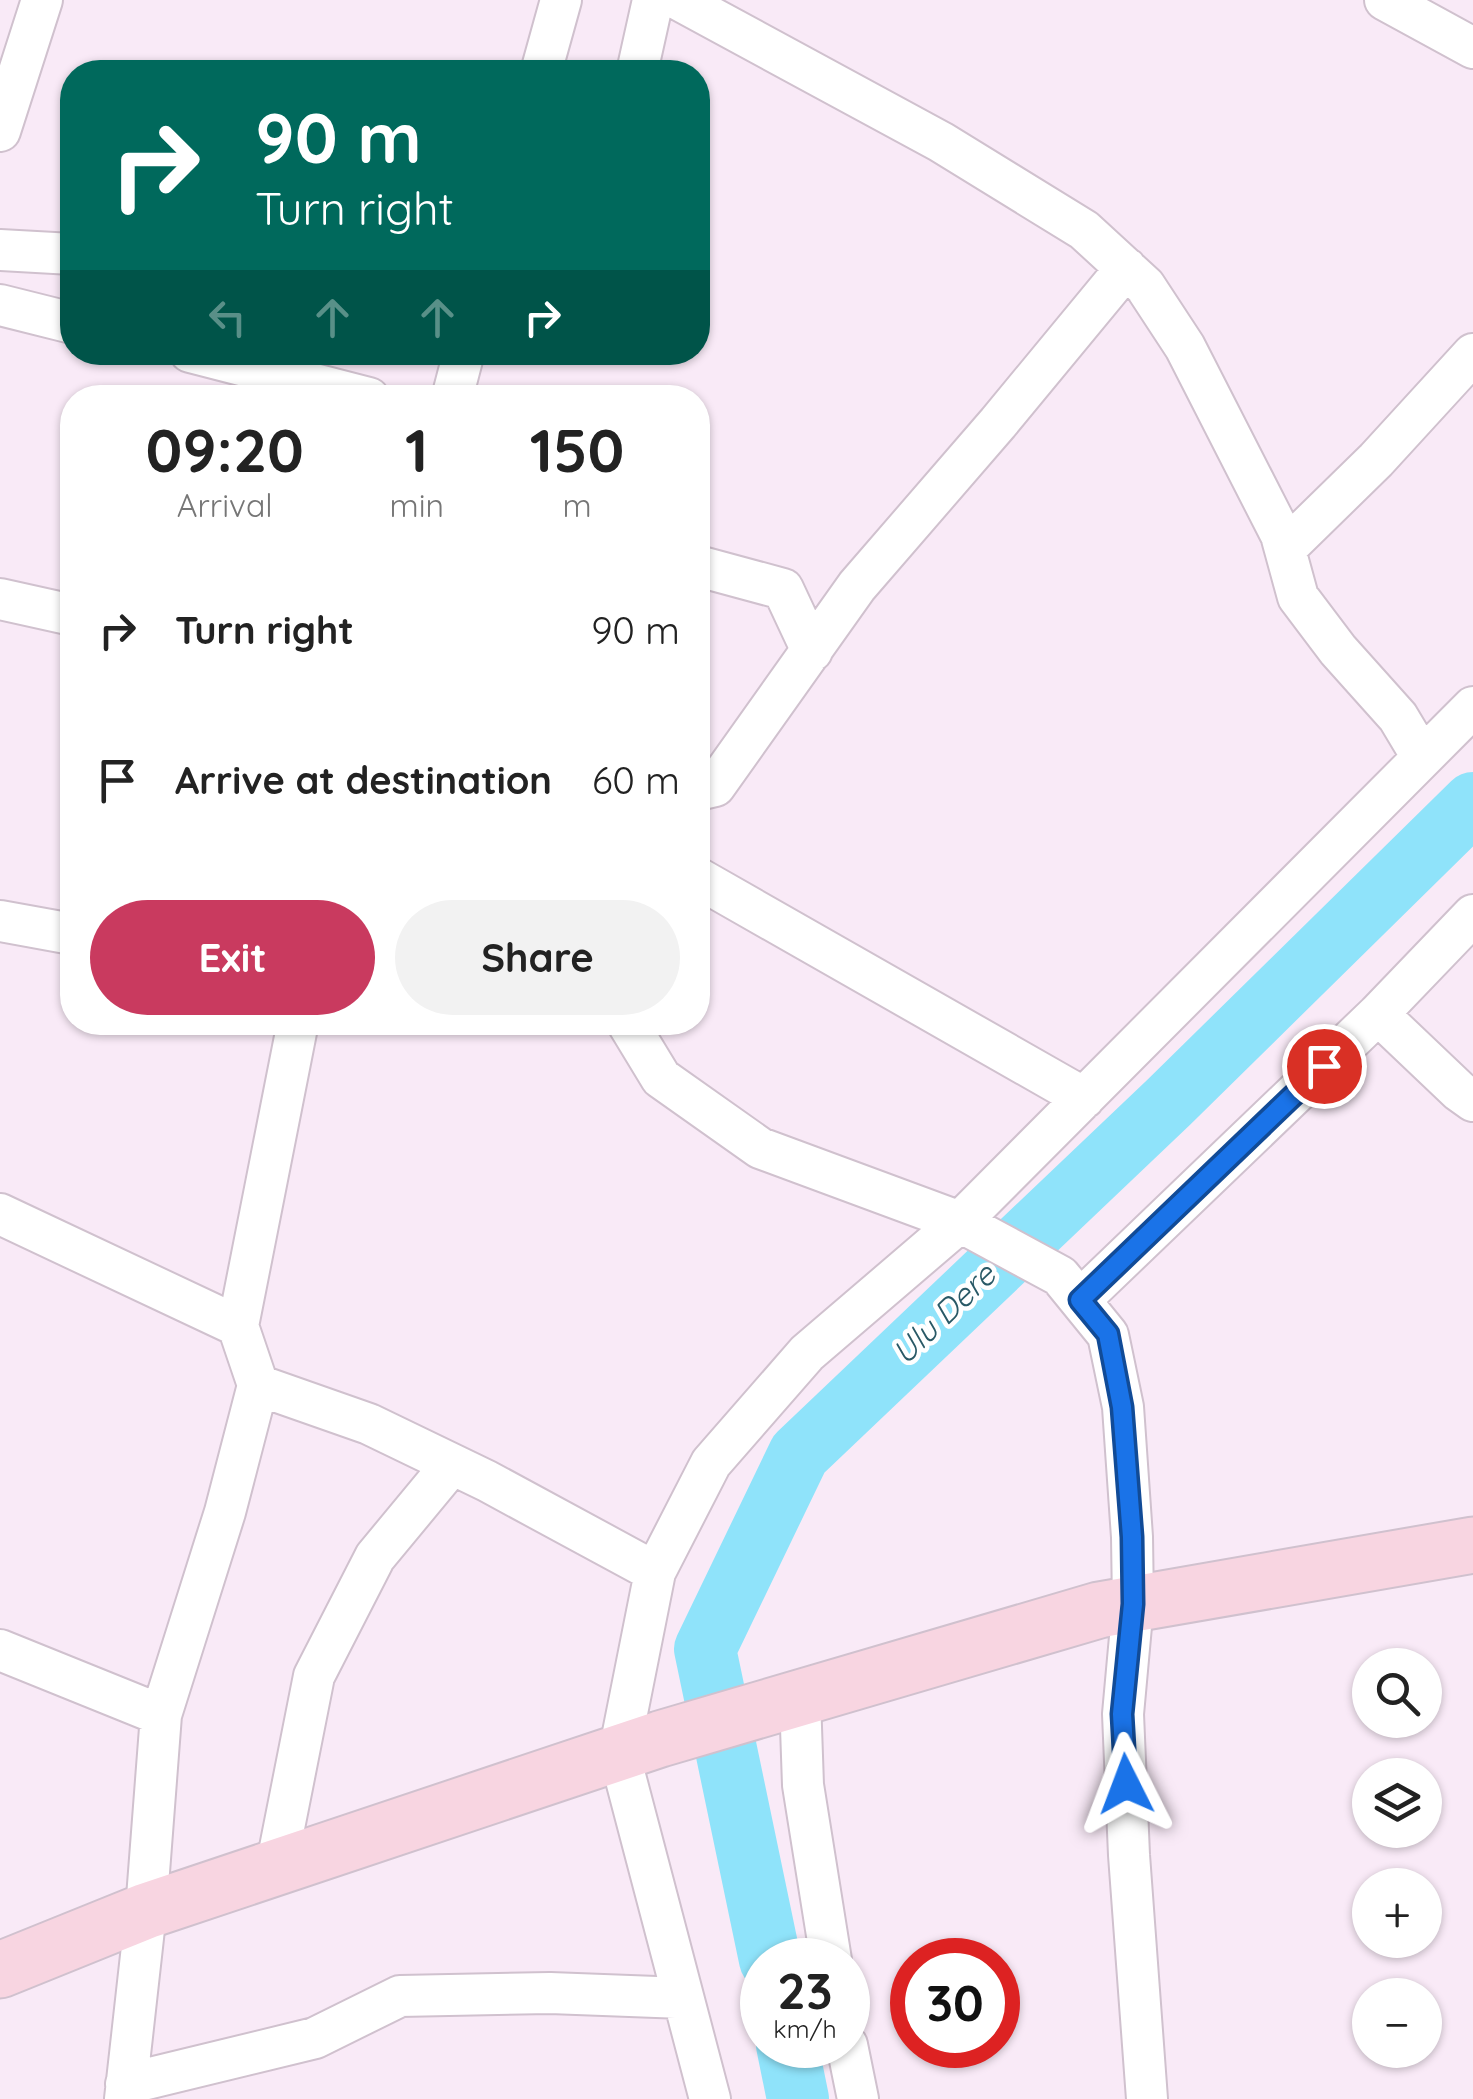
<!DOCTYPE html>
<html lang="en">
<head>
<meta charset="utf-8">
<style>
	body { margin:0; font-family:Quicksand,sans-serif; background:#f2f2f2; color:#222; height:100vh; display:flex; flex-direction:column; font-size:38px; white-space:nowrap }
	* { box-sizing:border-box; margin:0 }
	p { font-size:32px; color:#767676 }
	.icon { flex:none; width:55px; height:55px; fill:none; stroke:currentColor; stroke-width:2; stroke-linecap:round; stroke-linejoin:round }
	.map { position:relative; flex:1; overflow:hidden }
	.drawer { position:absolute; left:60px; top:385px; width:650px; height:650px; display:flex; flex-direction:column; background:#fff; border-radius:40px; box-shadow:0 2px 8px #0004 }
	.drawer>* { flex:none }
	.hud { position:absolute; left:60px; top:60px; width:650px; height:305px; border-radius:40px; box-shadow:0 2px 8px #0004; background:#00695c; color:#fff; overflow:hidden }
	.buttons { position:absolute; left:1352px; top:1648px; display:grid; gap:20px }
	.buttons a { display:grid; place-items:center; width:90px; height:90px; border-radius:50%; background:#fff; box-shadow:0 2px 8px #0004; font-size:50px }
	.speed { position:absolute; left:740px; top:1938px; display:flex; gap:20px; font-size:50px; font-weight:700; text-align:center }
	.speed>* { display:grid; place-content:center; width:130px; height:130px; border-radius:50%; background:#fff; box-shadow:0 2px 8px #0004; line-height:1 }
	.speed small { font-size:25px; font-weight:400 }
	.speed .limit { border:15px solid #d22; background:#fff; color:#111 }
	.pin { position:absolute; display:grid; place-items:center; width:85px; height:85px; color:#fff; margin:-42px; border:5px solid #fff; border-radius:50%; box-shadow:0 2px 10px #0007 }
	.me { position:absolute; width:110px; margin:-55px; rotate:357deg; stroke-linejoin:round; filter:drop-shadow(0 0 8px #0008) }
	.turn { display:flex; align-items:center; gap:35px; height:210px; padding:0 30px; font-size:45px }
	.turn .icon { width:130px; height:130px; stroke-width:2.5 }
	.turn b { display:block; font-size:70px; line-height:85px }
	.lanes { display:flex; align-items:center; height:95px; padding:0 30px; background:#0003; justify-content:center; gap:50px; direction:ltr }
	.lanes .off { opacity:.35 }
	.eta { display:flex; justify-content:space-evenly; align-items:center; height:170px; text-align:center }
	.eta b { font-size:60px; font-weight:700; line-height:70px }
	.cta { display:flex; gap:20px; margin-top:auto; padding:20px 30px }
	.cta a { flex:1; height:115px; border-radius:60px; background:#c93a5f; color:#fff; font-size:40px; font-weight:700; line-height:115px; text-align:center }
	.cta a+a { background:#f2f2f2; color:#222 }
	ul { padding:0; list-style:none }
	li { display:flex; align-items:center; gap:30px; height:150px; padding:0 30px }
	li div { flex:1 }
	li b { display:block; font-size:38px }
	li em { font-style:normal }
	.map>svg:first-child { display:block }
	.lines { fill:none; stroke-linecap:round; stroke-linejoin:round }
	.river { stroke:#8fe3fa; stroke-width:62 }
	.street-casing { stroke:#d0c1ce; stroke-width:44 }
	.secondary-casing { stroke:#d0c1ce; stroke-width:59 }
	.street { stroke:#fff; stroke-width:40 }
	.secondary { stroke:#f8d5e1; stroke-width:55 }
	.route-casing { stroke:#114b97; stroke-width:25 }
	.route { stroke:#1a73e8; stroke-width:18 }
	.labels { text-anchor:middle; stroke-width:9; stroke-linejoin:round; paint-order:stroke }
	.water-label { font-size:32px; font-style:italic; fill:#295966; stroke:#fff }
</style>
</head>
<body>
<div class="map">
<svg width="1473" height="2099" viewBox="0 0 1473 2099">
	<rect width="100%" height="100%" fill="#f9eaf7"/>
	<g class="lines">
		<path class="river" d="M770,1960L705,1649L799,1454L1169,1102L1473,803
			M787,2045L798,2099"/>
		<defs>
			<path id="street" d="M679,0L941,142L1084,230L1145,286L1185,347L1281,535L1298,597L1338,650L1398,717L1422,757
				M1385,0L1473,48
				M541,72L561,0
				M637,72L653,0
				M0,131L42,0
				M0,250L72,254
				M0,305L72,323
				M190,352L369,398
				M452,398L464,352
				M1285,549L1376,460L1473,354
				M698,566L783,589L812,651
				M0,599L72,615
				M698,790L715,786L857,586L998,423L1126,268
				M698,878L1084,1098
				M0,921L72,934
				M1378,1014L1459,1091L1473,1101
				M627,1022L661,1078L760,1148L960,1222L1060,1276L1108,1335L1123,1407L1132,1537L1133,1604L1123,1714L1129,1855L1147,2099
				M0,1214L238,1326
				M1080,1300L1378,1014L1473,915
				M258,1385L369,1424L487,1481L655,1572L619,1753L710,2099
				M655,1572L711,1463L807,1353L960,1222L1473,707
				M0,1650L161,1715L146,1911L125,2099
				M800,1698L803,1785L831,1960
				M161,1715L225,1512L258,1385L238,1326L298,1022
				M276,1868L314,1676L375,1557L452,1464
				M847,2045L858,2099
				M126,2084L315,2038L400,1996L550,1993L683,1998"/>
			<path id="secondary" d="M0,1970L146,1911L660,1739L1099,1610L1473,1545"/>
		</defs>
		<use href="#street" class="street-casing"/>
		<use href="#secondary" class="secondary-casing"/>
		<use href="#street" class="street"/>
		<use href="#secondary" class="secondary"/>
	</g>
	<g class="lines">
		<defs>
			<path id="route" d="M1126,1784L1122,1714L1133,1604L1132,1537L1122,1407L1108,1334L1080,1300L1324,1066"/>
		</defs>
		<use href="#route" class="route-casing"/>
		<use href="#route" class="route"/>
	</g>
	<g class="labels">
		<g class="water-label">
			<text transform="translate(944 1314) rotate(-44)" y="11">Ulu Dere</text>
		</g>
	</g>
</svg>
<div class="buttons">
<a><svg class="icon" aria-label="search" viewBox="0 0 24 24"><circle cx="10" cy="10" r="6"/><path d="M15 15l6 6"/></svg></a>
<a><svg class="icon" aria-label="layers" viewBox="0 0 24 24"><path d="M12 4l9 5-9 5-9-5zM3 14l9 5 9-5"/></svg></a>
<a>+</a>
<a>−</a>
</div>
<div class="speed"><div>23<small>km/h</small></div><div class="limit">30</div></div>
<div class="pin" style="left:1324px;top:1066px;background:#d93025"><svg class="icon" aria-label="arrive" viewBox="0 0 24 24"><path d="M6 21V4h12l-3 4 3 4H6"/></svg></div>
<svg class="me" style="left:1126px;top:1784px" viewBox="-20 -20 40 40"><path d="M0-17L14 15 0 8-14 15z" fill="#1a73e8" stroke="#fff" stroke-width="4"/></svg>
<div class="hud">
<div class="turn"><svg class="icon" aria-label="right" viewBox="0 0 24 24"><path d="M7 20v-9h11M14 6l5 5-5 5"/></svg><div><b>90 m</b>Turn right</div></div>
<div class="lanes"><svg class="icon off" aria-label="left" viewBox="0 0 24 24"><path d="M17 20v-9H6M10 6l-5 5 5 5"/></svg><svg class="icon off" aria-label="ahead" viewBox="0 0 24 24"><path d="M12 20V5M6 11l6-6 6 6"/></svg><svg class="icon off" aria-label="ahead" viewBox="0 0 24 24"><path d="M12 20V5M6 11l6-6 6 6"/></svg><svg class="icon" aria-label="right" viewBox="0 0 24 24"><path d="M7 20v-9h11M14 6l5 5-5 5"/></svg></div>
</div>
<section class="drawer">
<div class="eta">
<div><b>09:20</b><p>Arrival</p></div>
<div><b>1</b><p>min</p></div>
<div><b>150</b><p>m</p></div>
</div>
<ul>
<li><svg class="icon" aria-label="right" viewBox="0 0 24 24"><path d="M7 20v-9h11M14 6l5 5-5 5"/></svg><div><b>Turn right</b></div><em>90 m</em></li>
<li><svg class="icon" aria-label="arrive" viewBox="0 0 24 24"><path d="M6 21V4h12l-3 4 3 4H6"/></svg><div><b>Arrive at destination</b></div><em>60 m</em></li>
</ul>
<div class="cta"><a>Exit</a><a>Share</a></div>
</section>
</div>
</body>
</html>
